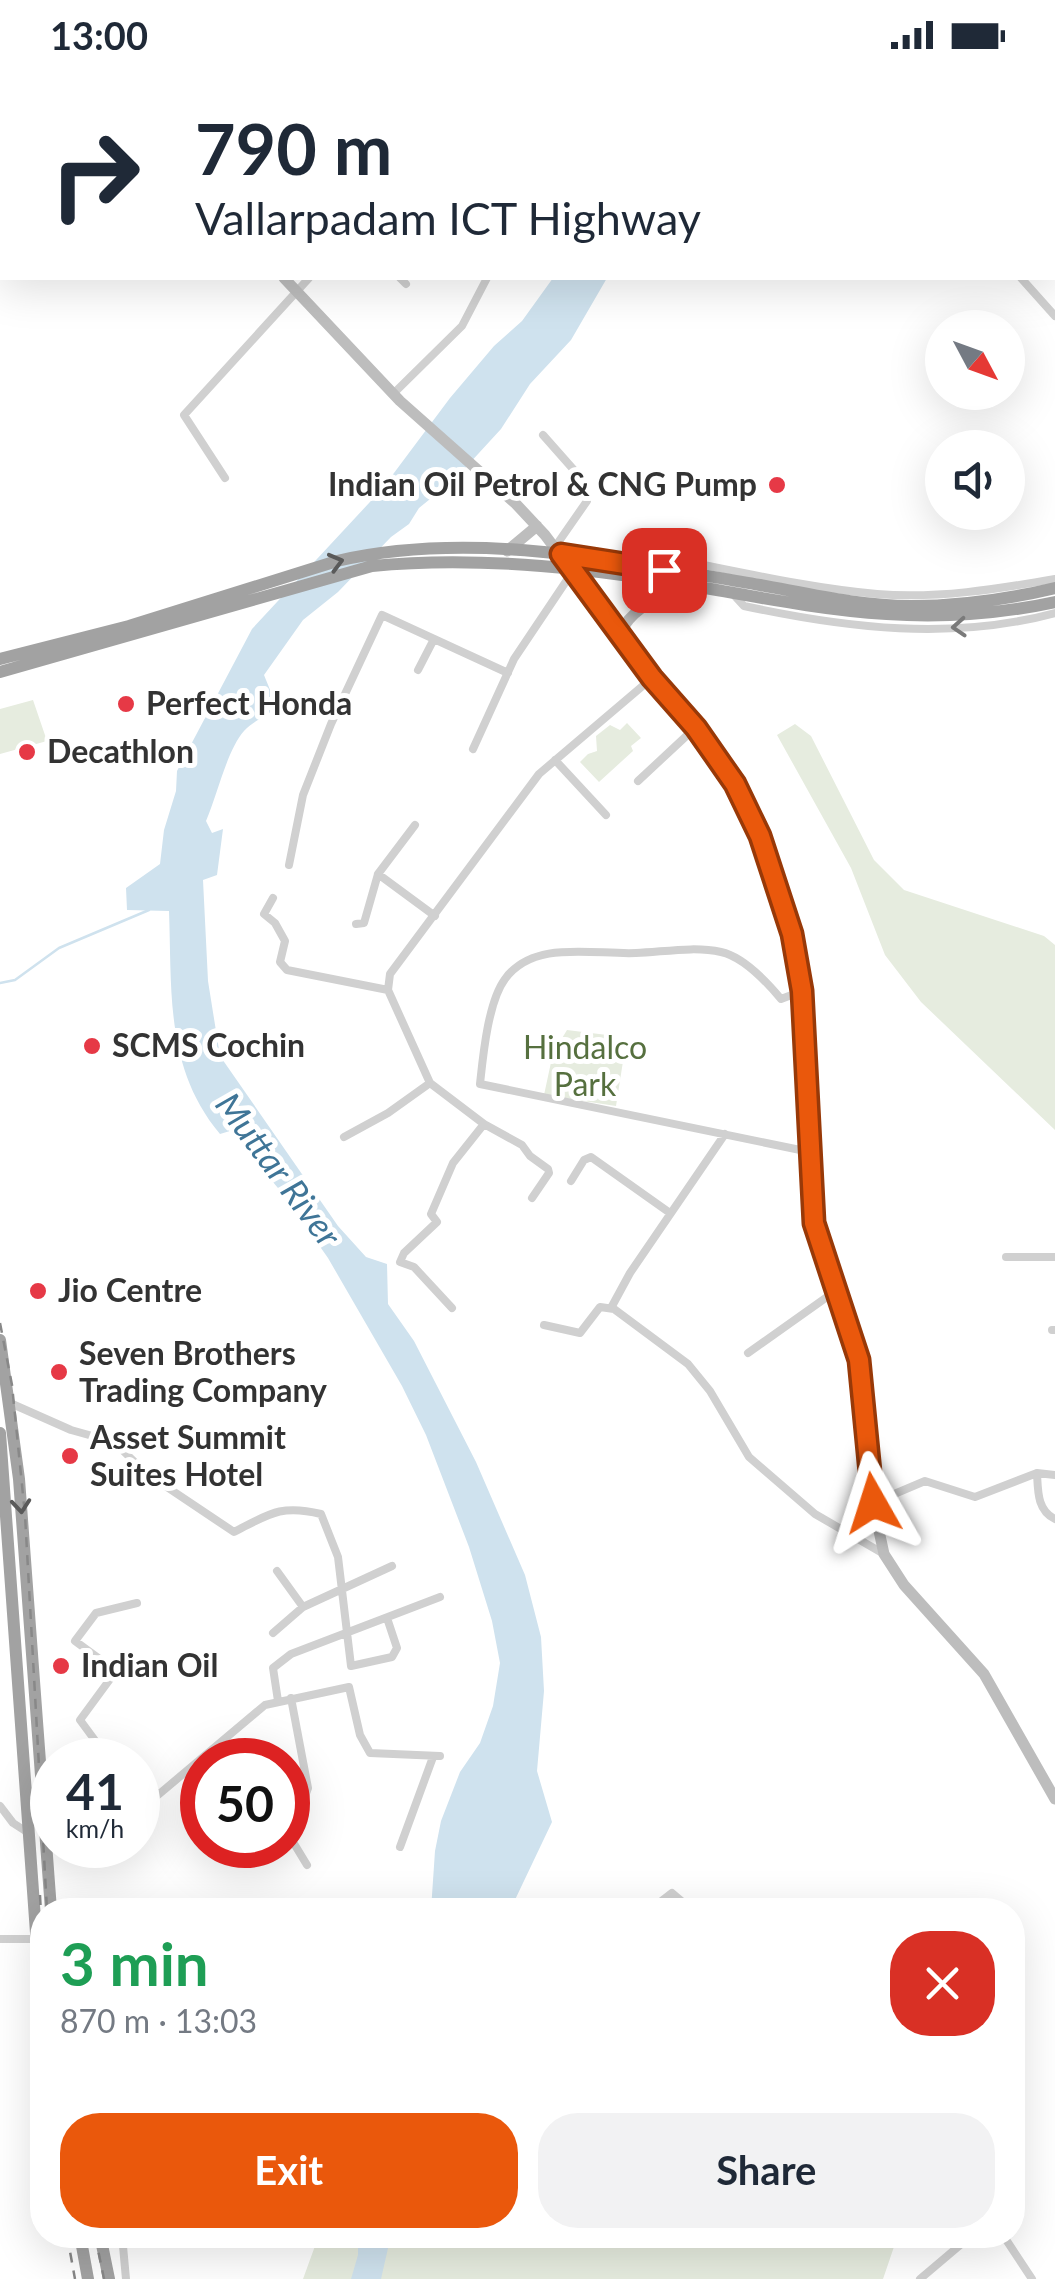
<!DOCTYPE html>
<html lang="en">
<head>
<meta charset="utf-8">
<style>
	body { margin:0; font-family:Lato,sans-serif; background:#f2f2f3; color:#1f2937; height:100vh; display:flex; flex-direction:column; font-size:38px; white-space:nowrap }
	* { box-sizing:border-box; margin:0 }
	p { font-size:32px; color:#747a83 }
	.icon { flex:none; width:55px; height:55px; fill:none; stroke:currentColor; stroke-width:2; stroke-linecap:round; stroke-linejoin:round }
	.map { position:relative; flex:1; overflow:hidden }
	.panel { position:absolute; left:30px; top:1828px; width:995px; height:350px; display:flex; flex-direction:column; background:#fff; border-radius:40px; box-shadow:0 10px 40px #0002 }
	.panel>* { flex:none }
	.top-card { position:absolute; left:0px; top:0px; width:1055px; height:210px; box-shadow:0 10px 40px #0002; background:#fff; color:#1f2937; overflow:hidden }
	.needle { width:65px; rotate:131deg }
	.tools { position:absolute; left:925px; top:240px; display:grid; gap:20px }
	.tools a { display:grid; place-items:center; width:100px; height:100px; border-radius:50%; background:#fff; box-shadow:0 10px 40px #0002; font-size:50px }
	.speed { position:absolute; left:30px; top:1668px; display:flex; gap:20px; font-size:50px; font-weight:700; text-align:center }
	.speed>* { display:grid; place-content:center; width:130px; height:130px; border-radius:50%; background:#fff; box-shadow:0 10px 40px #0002; line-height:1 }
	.speed small { font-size:25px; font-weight:400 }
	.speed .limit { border:15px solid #d22; background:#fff; color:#111 }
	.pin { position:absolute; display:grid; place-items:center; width:85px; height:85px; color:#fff; margin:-42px; border-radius:20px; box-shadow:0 5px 15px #0006 }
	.me { position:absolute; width:110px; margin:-55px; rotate:354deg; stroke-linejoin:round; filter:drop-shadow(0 0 8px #0008) }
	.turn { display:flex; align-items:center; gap:35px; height:210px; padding:0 30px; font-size:45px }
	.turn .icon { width:130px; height:130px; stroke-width:2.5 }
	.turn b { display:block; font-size:70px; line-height:85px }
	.round { display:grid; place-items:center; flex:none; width:105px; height:105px; border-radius:40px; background:#f2f2f3 }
	.overview { display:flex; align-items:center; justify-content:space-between; height:170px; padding:0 30px }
	h1 { font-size:60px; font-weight:700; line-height:75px; color:#1e9e55 }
	.primary-button { display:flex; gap:20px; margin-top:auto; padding:20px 30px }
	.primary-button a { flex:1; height:115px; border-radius:40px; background:#ea580c; color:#fff; font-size:40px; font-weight:700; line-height:115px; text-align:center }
	.primary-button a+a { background:#f2f2f3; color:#1f2937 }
	.status { display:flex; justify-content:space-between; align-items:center; height:70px; padding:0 50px; background:#fff; direction:ltr }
	.status svg { height:28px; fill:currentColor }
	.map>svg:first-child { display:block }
	.green { fill:#e6ecdf }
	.water { fill:#cfe2ee }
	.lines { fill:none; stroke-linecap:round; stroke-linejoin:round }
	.stream { stroke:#cfe2ee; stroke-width:2.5 }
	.minor { stroke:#d0d0d0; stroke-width:8 }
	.secondary { stroke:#bdbdbd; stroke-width:11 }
	.trunk { stroke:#a2a2a2; stroke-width:12 }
	.rail { stroke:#888; stroke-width:2.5; stroke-dasharray:10 8; stroke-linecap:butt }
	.oneway { stroke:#5a5a5a }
	.oneway2 { stroke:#7a7a7a }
	.route-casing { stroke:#983908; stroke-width:25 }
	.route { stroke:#ea580c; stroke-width:18 }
	.poi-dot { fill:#e63946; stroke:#fff; stroke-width:4 }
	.labels { text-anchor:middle; stroke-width:10; stroke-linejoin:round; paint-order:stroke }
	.poi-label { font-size:32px; font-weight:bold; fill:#333; stroke:#fff; text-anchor:start }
	.park-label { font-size:32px; fill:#56703f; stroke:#fff }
	.water-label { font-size:35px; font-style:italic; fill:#3f7597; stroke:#fff }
</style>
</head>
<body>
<div class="status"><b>13:00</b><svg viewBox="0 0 49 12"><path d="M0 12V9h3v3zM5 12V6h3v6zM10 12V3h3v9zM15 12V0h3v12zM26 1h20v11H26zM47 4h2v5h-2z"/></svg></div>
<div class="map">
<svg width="1055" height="2209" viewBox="0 0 1055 2209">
	<rect width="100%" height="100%" fill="#fff"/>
	<path class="green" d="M33,630L47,671L0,684V639Z
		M627,653L641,668L631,676L633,681L599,712L580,692L588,684L597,681L596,666L610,655L620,660Z
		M795,654L811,666L874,790L904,820L1044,866L1055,875V1060L921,932L885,885L851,798L777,665Z
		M567,960L615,966L624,985L616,1036L544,1025L553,983Z
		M319,2165H898L883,2209H303Z"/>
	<path class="water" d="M553,208H607L571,270L530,314L501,359L456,408L419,438L409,454L391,467L338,522L303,550L264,605L277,637C267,646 253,651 244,661C227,680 217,726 206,751L212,763L223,759L217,805L203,810L208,911L220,986L338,1156L366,1187L387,1194L388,1234L414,1271L476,1392L525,1505L541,1567L544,1621L537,1701L552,1752L513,1834L507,1840H431L435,1781L441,1751L460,1702L480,1673L493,1636L500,1593L492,1551L469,1477L426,1365L402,1316L328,1188L283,1124L230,1061L220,1064C165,998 172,922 169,841L127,840L126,818L160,794L164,760L176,721L177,701L252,559L382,419L450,328L494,276L522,251Z
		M358,2165H391L381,2209H351L358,2185Z"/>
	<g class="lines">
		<path class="stream" d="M0,913L15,910L59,878L149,840"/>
		<path class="minor" d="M410,0L413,2
			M60,2L62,0
			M128,2L130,0
			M324,2L327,0
			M468,2L470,0
			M571,2L572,0
			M1037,2V0
			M1052,32L1055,35
			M400,208L406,214
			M1021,208L1055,246
			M394,323L462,256L487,208
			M543,365L581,408L587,431L555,477
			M225,408L184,345L309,208
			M628,492L647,484C724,498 800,517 877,524C937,529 997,519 1055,509
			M733,524L744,536C846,558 952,571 1055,543
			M418,600L434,569
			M473,679L514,589L573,501
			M555,690L606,745
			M638,711L696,657
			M289,795L303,725L331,654L382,545L508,603
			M378,804L415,755
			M273,828L264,844L275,853L285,871L280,892L287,900L388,920
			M356,854L364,853L378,804L435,846
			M802,921L781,929C766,911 744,887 721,882C694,876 663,882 636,883C594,885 534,869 505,909C488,932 483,986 480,1014L810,1082
			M344,1067L388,1043L430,1013
			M571,1111L584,1090L591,1087L670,1143
			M532,1128L549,1103L548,1099L530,1086L522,1075L484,1054L430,1013L388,920L390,904L539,704L652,608
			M1006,1187H1055
			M452,1238L414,1197L400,1192L404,1183L437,1152L431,1144L453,1093L484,1054
			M611,1238L630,1203L725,1064
			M544,1255L580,1263L600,1237L614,1239L688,1294L710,1321L749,1387L815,1444L884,1484
			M1052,1260H1055
			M748,1283L834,1222
			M10,1333L71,1360L114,1372L146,1403L234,1462C269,1444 281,1434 321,1444L338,1487L351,1596L392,1587L397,1578L387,1548
			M1037,1403C1038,1421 1037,1440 1055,1449
			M873,1433L925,1411L975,1427L1037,1403L1055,1405
			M277,1501L303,1537
			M273,1563L303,1537L392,1496
			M291,1628L308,1718L290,1767L307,1795
			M278,1631L273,1598L291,1584L440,1527
			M108,1688L80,1650L116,1601L75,1571L96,1543L137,1533
			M108,1690L121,1686L125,1690
			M138,1703L158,1725L265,1635L349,1617L360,1665L370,1683L440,1686
			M0,1736L13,1753L27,1762
			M400,1777L433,1687
			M650,1840L672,1823L692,1840
			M0,1869H35
			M122,2165L126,2209
			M1003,2165L1032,2209
			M920,2209L972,2165"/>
		<path class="secondary" d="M0,50L2,51
			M284,208L400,331L516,434L545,465L652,608L696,657L735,714L760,765L792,864L802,921L813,1153L859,1290L873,1433L884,1484L904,1515L984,1604L1055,1729
			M507,481L537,456
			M620,563C634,535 659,529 686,515"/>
		<path class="trunk" d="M0,589L129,556L337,491C475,459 623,492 760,515C810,524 861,536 911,536C959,536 1009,529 1055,518
			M0,602L372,496C473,486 576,497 676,513C812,536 916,562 1055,532
			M0,1270L19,1409L51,1840
			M0,1363L42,1946
			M80,2165L88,2209
			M100,2165L109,2209"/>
		<path class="rail" d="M0,1253L12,1315L25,1445L47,1840
			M40,1825L42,1865
			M37,1851L34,1944L42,2022
			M67,2165L75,2209
			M95,2165L104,2209"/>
	</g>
	<defs><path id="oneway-chevron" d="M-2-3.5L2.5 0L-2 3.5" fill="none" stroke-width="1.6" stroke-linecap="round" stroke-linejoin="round" transform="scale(2.5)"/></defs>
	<g class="oneway">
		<use href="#oneway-chevron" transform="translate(336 492) rotate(-15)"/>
		<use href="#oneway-chevron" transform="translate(21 1436) rotate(85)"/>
	</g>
	<use class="oneway2" href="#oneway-chevron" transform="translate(959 557) rotate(176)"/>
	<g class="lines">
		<defs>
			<path id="route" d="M664,500L561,484L652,608L696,658L735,714L760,766L792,864L802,921L814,1153L859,1290L873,1433"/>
		</defs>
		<use href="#route" class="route-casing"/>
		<use href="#route" class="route"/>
	</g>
	<g class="poi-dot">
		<circle cx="777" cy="415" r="10"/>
		<circle cx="126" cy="634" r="10"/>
		<circle cx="27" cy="682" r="10"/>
		<circle cx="92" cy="976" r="10"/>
		<circle cx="38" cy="1221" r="10"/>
		<circle cx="59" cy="1302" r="10"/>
		<circle cx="70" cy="1386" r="10"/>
		<circle cx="61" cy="1596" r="10"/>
	</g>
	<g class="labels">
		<g class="poi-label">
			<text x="757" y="426" text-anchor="end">Indian Oil Petrol &amp; CNG Pump</text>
			<text x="146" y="645">Perfect Honda</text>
			<text x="47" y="693">Decathlon</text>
			<text x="112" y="987">SCMS Cochin</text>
			<text x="58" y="1232">Jio Centre</text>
			<text x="79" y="1295">Seven Brothers<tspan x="79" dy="37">Trading Company</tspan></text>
			<text x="90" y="1379">Asset Summit<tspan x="90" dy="37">Suites Hotel</tspan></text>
			<text x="81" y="1607">Indian Oil</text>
		</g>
		<g class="park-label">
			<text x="585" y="989">Hindalco<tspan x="585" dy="37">Park</tspan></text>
		</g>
		<g class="water-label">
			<text transform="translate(278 1100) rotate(53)" y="12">Muttar River</text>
		</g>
	</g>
</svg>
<div class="tools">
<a><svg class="needle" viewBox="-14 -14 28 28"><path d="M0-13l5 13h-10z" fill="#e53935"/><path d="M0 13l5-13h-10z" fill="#747a83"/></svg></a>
<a><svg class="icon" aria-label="sound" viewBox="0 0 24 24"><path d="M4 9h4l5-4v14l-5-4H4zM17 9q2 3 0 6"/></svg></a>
</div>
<div class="speed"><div>41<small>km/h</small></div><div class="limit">50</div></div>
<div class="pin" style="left:664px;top:500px;background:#d93025"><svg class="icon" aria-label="arrive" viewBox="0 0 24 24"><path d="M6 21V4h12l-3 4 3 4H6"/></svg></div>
<svg class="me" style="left:873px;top:1433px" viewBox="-20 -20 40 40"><path d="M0-17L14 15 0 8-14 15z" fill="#ea580c" stroke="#fff" stroke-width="4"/></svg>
<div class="top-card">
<div class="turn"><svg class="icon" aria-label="right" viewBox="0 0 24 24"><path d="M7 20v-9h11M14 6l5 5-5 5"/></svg><div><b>790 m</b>Vallarpadam ICT Highway</div></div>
</div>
<section class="panel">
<div class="overview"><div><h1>3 min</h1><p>870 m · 13:03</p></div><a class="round" style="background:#d93025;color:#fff"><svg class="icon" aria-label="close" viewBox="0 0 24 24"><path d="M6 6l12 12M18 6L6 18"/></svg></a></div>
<div class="primary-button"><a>Exit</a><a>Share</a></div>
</section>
</div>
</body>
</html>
